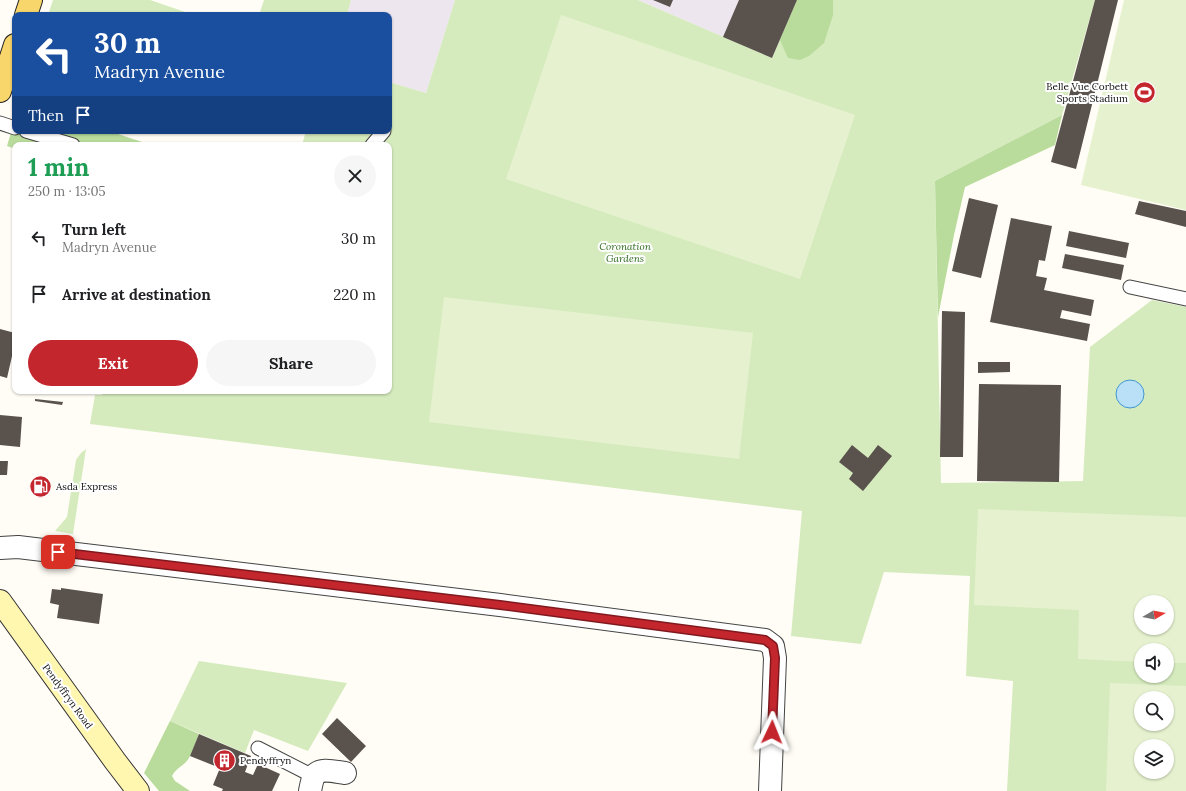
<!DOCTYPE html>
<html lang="en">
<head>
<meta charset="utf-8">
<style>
	body { margin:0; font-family:Lora,serif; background:#f6f6f6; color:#202124; height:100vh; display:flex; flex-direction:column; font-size:15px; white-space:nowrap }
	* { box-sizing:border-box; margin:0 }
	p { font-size:13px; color:#757577 }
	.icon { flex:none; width:22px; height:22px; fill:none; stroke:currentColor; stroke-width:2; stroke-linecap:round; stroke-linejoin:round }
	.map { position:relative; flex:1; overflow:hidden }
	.panel { position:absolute; left:12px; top:142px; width:380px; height:252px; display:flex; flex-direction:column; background:#fff; border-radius:8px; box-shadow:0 1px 3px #0004 }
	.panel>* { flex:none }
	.hud { position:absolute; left:12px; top:12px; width:380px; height:122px; border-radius:8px; box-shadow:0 1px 3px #0004; background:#1a4fa0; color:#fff; overflow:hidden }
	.needle { width:26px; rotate:81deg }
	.fabs { position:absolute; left:1134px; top:595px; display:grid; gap:8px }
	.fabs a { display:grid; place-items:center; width:40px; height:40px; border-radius:50%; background:#fff; box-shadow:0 1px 3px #0004; font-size:20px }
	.pin { position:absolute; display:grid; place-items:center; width:34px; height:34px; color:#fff; margin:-17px; border-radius:8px; box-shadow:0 2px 6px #0006 }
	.me { position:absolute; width:44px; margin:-22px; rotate:2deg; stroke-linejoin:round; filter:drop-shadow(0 0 3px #0008) }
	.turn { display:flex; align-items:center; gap:14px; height:84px; padding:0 16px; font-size:18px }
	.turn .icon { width:52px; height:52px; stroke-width:2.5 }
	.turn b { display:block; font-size:28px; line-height:34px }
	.then { display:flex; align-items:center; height:38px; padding:0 16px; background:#0003; gap:8px; font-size:15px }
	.round { display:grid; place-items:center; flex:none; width:42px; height:42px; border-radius:21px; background:#f6f6f6 }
	.headline { display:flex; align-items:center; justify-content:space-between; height:68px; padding:0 16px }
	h1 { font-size:24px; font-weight:800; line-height:30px; color:#1e9e55 }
	.cta { display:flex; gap:8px; margin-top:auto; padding:8px 16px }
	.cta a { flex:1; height:46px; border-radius:24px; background:#c4262e; color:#fff; font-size:16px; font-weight:800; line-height:46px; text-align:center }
	.cta a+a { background:#f6f6f6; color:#202124 }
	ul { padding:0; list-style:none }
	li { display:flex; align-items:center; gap:12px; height:56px; padding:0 16px }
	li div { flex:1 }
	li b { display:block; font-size:15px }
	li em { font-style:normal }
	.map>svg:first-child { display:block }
	.industrial { fill:#eee6ef }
	.green { fill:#d5ebbd; fill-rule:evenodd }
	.forest { fill:#b9dc9c }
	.pitch { fill:#e6f2cf; fill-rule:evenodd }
	.water { fill:#b9e0f7; stroke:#3f96cf }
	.building { fill:#5a524d }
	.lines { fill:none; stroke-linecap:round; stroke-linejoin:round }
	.lane-casing { stroke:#444; stroke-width:15 }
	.street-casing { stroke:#444; stroke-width:24 }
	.secondary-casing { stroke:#333; stroke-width:24 }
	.primary-casing { stroke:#222; stroke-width:24 }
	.lane { stroke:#fff; stroke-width:13 }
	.street { stroke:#fff; stroke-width:22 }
	.secondary { stroke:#fff6b0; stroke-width:22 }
	.primary { stroke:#f9d66b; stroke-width:22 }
	.route-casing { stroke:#7f191e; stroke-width:10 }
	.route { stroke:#c4262e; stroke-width:7 }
	.labels { text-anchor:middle; stroke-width:4; stroke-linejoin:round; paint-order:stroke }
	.poi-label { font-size:10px; fill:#111; stroke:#fff; text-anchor:start }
	.park-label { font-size:10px; font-style:italic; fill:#2f6b1f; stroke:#fff }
	.street-label { font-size:10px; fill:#111; stroke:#fff }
</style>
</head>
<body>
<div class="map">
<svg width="1186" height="791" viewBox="0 0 1186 791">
	<rect width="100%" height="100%" fill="#fffdf5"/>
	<path class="industrial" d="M351,0H455L426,93L389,82V15H347Z
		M638,0H797L772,58Z"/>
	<path class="green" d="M53,0H150L194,15H48Z
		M264,0H351L347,15H259Z
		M455,0H638L772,58L797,0H1095L1062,115L935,181L941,483L1083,481L1090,347L1152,300L1186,307V791H1007L1013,681L966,676L970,576L884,572L861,644L791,636L802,511L90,424L95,395H102L103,391H389V145H302L306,131H389V82L426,93ZM1141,602H1167V628H1141ZM1141,650H1167V676H1141ZM1141,698H1167V724H1141ZM1141,746H1167V772H1141Z
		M86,449L73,534L55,531L67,517L76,460L81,453Z
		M199,661L347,683L308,751L254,730L245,753L170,721Z"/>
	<path class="forest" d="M797,0H833V15L824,43L809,56L800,60L788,58L780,40Z
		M1062,115L1055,145L965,187L954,235L938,317L935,181Z
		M15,119V131H109L151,145H15V149L7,146Z
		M170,721L199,734C196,741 193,751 189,758C185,765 176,768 172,776L175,781L190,791H159L144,773Z"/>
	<path class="pitch" d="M1124,0H1186V210L1081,185Z
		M561,15L855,115L800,279L506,179Z
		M444,297L753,333L739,459L429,422Z
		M978,509L1186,517V663H1167V650H1141V662L1078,659L1079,610L974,605ZM1141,602H1167V628H1141Z
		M1110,683L1186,686V791H1106ZM1141,698H1167V724H1141ZM1141,746H1167V772H1141Z"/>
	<path class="water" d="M1116 394a14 14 0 1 1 28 0a14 14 0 1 1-28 0Z"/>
	<path class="building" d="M653,0H673L670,7Z
		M739,0H797L772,58L723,37Z
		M1095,0H1118L1076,169L1051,162Z
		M969,198L998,205L981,278L952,271Z
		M1139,201L1186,211V227L1135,214Z
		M1011,218L1052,226L1045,261L1039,260L1036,276L1047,278L1044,290L1094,300L1091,316L1062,310L1060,318L1090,324L1087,341L990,322Z
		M1069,231L1129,243L1126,258L1066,246Z
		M1065,254L1124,265L1121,280L1062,268Z
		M942,311L965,312L963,457H940Z
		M0,329L15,333V343L7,378L0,376Z
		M978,362H1010V372L978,373Z
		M979,384L1061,385L1059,482L977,481Z
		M35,399L63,402L62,405L35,401Z
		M0,415L22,417L20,447L0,445Z
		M852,445L868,458L878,445L892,456L863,491L849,479L853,473L839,462Z
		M0,461H8L7,475H0Z
		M61,588L103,594L99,624L57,618L59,605L50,603L52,589L61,590Z
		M337,718L366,746L351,762L322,734Z
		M199,734L251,756L245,772L253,775L258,764L280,774L272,791H222L223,789L213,785L220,768L190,756Z"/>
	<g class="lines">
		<defs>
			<path id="lane" d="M0,123L15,128
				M26,131L73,145
				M372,145L384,131
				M1130,287L1186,299
				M258,748L313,776"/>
			<path id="street" d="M0,548L18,547L500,605L765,640L773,646L775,658L770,791
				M310,791C311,786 312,780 314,776C320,767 336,772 345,773"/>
			<path id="secondary" d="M0,601L115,761L138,791"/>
			<path id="primary" d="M26,15L31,0
				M0,91L15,45"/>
		</defs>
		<use href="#lane" class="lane-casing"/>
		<use href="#street" class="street-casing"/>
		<use href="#secondary" class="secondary-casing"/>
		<use href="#primary" class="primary-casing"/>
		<use href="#lane" class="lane"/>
		<use href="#street" class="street"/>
		<use href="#secondary" class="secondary"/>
		<use href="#primary" class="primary"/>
	</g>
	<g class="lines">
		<defs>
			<path id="route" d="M58,552L500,605L765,640L773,646L775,658L772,732"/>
		</defs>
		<use href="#route" class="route-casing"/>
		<use href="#route" class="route"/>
	</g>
	<defs>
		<symbol id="stadium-disc" viewBox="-11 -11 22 22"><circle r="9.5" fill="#c4262e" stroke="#fff"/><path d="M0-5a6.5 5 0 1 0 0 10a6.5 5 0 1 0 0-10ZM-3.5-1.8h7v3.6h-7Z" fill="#fff"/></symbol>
		<symbol id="fuel-disc" viewBox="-11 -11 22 22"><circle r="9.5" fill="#c4262e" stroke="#fff"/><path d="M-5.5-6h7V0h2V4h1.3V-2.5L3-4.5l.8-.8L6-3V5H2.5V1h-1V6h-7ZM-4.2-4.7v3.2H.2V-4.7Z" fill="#fff"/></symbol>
		<symbol id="building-disc" viewBox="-11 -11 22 22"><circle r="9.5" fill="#c4262e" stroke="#fff"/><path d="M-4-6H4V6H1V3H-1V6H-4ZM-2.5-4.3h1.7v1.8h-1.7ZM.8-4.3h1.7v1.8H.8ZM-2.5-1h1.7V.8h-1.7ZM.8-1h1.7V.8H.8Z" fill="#fff"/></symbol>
	</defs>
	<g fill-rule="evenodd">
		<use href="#stadium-disc" x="1132" y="80" width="25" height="25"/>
		<use href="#fuel-disc" x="28" y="474" width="25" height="25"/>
		<use href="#building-disc" x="212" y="748" width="25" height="25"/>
	</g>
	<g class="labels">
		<g class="poi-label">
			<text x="1128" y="90" text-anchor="end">Belle Vue Corbett<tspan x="1128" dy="12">Sports Stadium</tspan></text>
			<text x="56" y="490">Asda Express</text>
			<text x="240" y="764">Pendyffryn</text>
		</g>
		<g class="park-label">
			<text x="625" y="250">Coronation<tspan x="625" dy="12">Gardens</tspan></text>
		</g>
		<g class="street-label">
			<text transform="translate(68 696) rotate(54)" y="4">Pendyffryn Road</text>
		</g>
	</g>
</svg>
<div class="fabs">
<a><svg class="needle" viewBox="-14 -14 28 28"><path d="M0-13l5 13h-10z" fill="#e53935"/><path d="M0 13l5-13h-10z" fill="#757577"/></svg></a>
<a><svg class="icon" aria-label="sound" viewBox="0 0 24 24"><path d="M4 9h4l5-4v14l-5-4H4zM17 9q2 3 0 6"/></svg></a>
<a><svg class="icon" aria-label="search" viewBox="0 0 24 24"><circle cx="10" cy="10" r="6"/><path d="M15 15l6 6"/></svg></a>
<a><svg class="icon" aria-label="layers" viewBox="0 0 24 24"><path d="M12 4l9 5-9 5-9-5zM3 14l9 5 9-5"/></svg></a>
</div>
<div class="pin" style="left:58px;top:552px;background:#d93025"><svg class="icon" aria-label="arrive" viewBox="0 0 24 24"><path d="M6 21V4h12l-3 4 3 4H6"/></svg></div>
<svg class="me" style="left:772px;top:732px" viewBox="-20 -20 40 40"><path d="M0-17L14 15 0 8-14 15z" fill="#c4262e" stroke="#fff" stroke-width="4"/></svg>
<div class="hud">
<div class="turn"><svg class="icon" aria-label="left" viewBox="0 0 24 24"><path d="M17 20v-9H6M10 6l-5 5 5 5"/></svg><div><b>30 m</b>Madryn Avenue</div></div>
<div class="then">Then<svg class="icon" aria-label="arrive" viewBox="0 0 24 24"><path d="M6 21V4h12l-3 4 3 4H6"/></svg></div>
</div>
<section class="panel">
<div class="headline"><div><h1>1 min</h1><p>250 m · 13:05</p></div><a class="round"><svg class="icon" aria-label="close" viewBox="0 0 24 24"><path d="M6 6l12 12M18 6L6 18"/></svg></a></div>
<ul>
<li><svg class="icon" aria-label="left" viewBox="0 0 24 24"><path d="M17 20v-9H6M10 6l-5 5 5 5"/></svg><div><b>Turn left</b><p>Madryn Avenue</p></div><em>30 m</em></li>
<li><svg class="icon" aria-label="arrive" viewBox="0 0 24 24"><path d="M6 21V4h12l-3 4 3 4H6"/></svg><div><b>Arrive at destination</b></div><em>220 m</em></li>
</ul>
<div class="cta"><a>Exit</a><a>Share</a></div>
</section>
</div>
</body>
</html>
